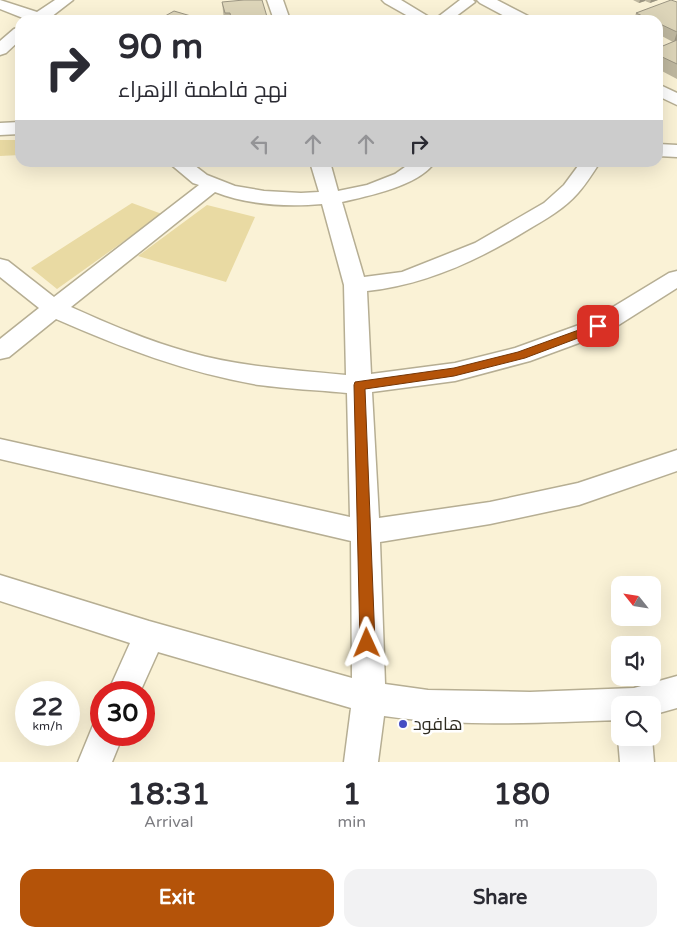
<!DOCTYPE html>
<html lang="en">
<head>
<meta charset="utf-8">
<style>
	body { margin:0; font-family:"Varela Round",Cairo,sans-serif; background:#f2f2f3; color:#2b2b33; height:100vh; display:flex; flex-direction:column; font-size:19px; white-space:nowrap }
	* { box-sizing:border-box; margin:0 }
	p { font-size:16px; color:#7c7c81 }
	.icon { flex:none; width:28px; height:28px; fill:none; stroke:currentColor; stroke-width:2; stroke-linecap:round; stroke-linejoin:round }
	.map { position:relative; height:762px; overflow:hidden }
	.panel { display:flex; flex-direction:column; background:#fff; flex:1 }
	.panel>* { flex:none }
	.guide { position:absolute; left:15px; top:15px; width:648px; height:152px; border-radius:15px; box-shadow:0 5px 20px #0002; background:#fff; color:#2b2b33; overflow:hidden }
	.needle { width:32px; rotate:300deg }
	.controls { position:absolute; left:611px; top:576px; display:grid; gap:10px }
	.controls a { display:grid; place-items:center; width:50px; height:50px; border-radius:10px; background:#fff; box-shadow:0 5px 20px #0002; font-size:25px }
	.speed { position:absolute; left:15px; top:681px; display:flex; gap:10px; font-size:25px; font-weight:700; text-align:center }
	.speed>* { display:grid; place-content:center; width:65px; height:65px; border-radius:50%; background:#fff; box-shadow:0 5px 20px #0002; line-height:1 }
	.speed small { font-size:12px; font-weight:400 }
	.speed .limit { border:8px solid #d22; background:#fff; color:#111 }
	.pin { position:absolute; display:grid; place-items:center; width:42px; height:42px; color:#fff; margin:-21px; border-radius:10px; box-shadow:0 2px 8px #0006 }
	.me { position:absolute; width:55px; margin:-28px; rotate:359deg; stroke-linejoin:round; filter:drop-shadow(0 0 4px #0008) }
	.turn { display:flex; align-items:center; gap:18px; height:105px; padding:0 20px; font-size:22px }
	.turn .icon { width:65px; height:65px; stroke-width:2.5 }
	.turn b { display:block; font-size:35px; line-height:42px }
	.lanes { display:flex; align-items:center; height:48px; padding:0 20px; background:#0003; justify-content:center; gap:25px; direction:ltr }
	.lanes .off { opacity:.35 }
	.eta { display:flex; justify-content:space-evenly; align-items:center; height:85px; text-align:center }
	.eta b { font-size:30px; font-weight:700; line-height:35px }
	.primary-button { display:flex; gap:10px; margin-top:auto; padding:10px 20px }
	.primary-button a { flex:1; height:58px; border-radius:15px; background:#b45309; color:#fff; font-size:20px; font-weight:700; line-height:58px; text-align:center }
	.primary-button a+a { background:#f2f2f3; color:#2b2b33 }
	.map>svg:first-child { display:block }
	.green { fill:#e9daa3 }
	.lines { fill:none; stroke-linecap:round; stroke-linejoin:round }
	.street-casing { stroke:#b6ae93; stroke-width:3 }
	.street { fill:#fff; fill-rule:evenodd }
	.wall { fill:#beb79f }
	.shaded-wall { fill:#9b9582 }
	.building { fill:#ddd5b9; stroke:#9b9582 }
	.route { fill:#b45309; stroke:#753606 }
	.poi-dot { fill:#464ec3; stroke:#fff; stroke-width:2 }
	.labels { text-anchor:middle; stroke-width:5; stroke-linejoin:round; paint-order:stroke }
	.near-poi-label { font-size:18px; fill:#2f2c21; stroke:#fff; text-anchor:start }
</style>
</head>
<body>
<div class="map">
<svg width="677" height="762" viewBox="0 0 677 762">
	<rect width="100%" height="100%" fill="#faf2d6"/>
	<path class="green" d="M0,140H20V155L0,156Z
		M132,203L162,214L57,289L31,268Z
		M207,205L255,217L226,282L138,256Z"/>
	<g class="lines">
		<defs>
			<path id="street" d="M0,0L37,12L55,0H73L51,17L53,20H28L0,9Z
				M267,0H283L290,20H274Z
				M382,0H401L434,20L460,0H473L475,2L451,20H415L385,3Z
				M477,0H497L530,17L532,20H512L480,3Z
				M20,27V40L6,53L0,55V41L14,29Z
				M658,84L677,93V105L658,96Z
				M20,122V134L0,135V123Z
				M658,144L677,145V157L658,156Z
				M168,162H190L207,175L235,186L264,191L301,193L319,192L310,162H330L338,191L367,185L395,174L412,162H435C419,186 368,196 342,202L364,277L402,272L475,243L544,203L564,185L581,162H600C593,173 586,184 578,193C564,209 546,219 529,229C479,260 425,285 367,291L371,374L455,363L515,348L590,321L669,273L677,271V288L606,333L530,361L455,381L372,392L379,518L490,502L578,483L677,450V471L579,505L490,524L380,542L385,684L428,690L530,692L634,688L677,676V708L652,715V705H620V720C541,723 462,727 384,716L378,762H344L351,708L158,652L140,692H108L130,643L0,601V575L149,621L352,678L351,541L0,459V439L350,517L347,393C318,390 288,389 259,385C188,373 122,348 56,319L9,357L0,359V339L39,308L0,277V259L8,261L54,297L199,185L193,183ZM215,192C248,205 287,207 322,204L344,285L346,375C293,370 240,367 188,352C148,341 109,324 71,307Z
				M101,720V735H123L112,762H78L94,723Z
				M620,733V738H652L654,762H620L618,738Z"/>
		</defs>
		<use href="#street" class="street-casing"/>
		<use href="#street" class="street"/>
	</g>
	<path class="wall" d="M633,0H658L650,3L645,1L639,3Z
		M222,2L268,20H224Z
		M677,2V79L658,69V48L673,42L658,34V20H634L636,13Z"/>
	<path class="shaded-wall" d="M640,0H645V1L639,3Z
		M651,0H658L650,3Z
		M677,32V41L674,42Z"/>
	<path class="building" d="M244,0H262L268,20H225L231,18L230,13H225L222,2Z
		M671,0L677,2V32L658,23V20H651L636,13Z
		M174,11L201,19L200,20H158Z
		M677,40V64L658,55V48Z"/>
	<path class="route" d="M598,323L603,326L602,329L525,358L454,376L365,389L375,643L372,648L367,650L362,648L360,643L354,385L355,382L454,368L518,352Z"/>
	<circle class="poi-dot" cx="403" cy="724" r="5"/>
	<g class="labels">
		<g class="near-poi-label">
			<text x="413" y="730">هافود</text>
		</g>
	</g>
</svg>
<div class="controls">
<a><svg class="needle" viewBox="-14 -14 28 28"><path d="M0-13l5 13h-10z" fill="#e53935"/><path d="M0 13l5-13h-10z" fill="#7c7c81"/></svg></a>
<a><svg class="icon" aria-label="sound" viewBox="0 0 24 24"><path d="M4 9h4l5-4v14l-5-4H4zM17 9q2 3 0 6"/></svg></a>
<a><svg class="icon" aria-label="search" viewBox="0 0 24 24"><circle cx="10" cy="10" r="6"/><path d="M15 15l6 6"/></svg></a>
</div>
<div class="speed"><div>22<small>km/h</small></div><div class="limit">30</div></div>
<div class="pin" style="left:598px;top:326px;background:#d93025"><svg class="icon" aria-label="arrive" viewBox="0 0 24 24"><path d="M6 21V4h12l-3 4 3 4H6"/></svg></div>
<svg class="me" style="left:367px;top:643px" viewBox="-20 -20 40 40"><path d="M0-17L14 15 0 8-14 15z" fill="#b45309" stroke="#fff" stroke-width="4"/></svg>
<div class="guide">
<div class="turn"><svg class="icon" aria-label="right" viewBox="0 0 24 24"><path d="M7 20v-9h11M14 6l5 5-5 5"/></svg><div><b>90 m</b>نهج فاطمة الزهراء</div></div>
<div class="lanes"><svg class="icon off" aria-label="left" viewBox="0 0 24 24"><path d="M17 20v-9H6M10 6l-5 5 5 5"/></svg><svg class="icon off" aria-label="ahead" viewBox="0 0 24 24"><path d="M12 20V5M6 11l6-6 6 6"/></svg><svg class="icon off" aria-label="ahead" viewBox="0 0 24 24"><path d="M12 20V5M6 11l6-6 6 6"/></svg><svg class="icon" aria-label="right" viewBox="0 0 24 24"><path d="M7 20v-9h11M14 6l5 5-5 5"/></svg></div>
</div>
</div>
<section class="panel">
<div class="eta">
<div><b>18:31</b><p>Arrival</p></div>
<div><b>1</b><p>min</p></div>
<div><b>180</b><p>m</p></div>
</div>
<div class="primary-button"><a>Exit</a><a>Share</a></div>
</section>
</body>
</html>
